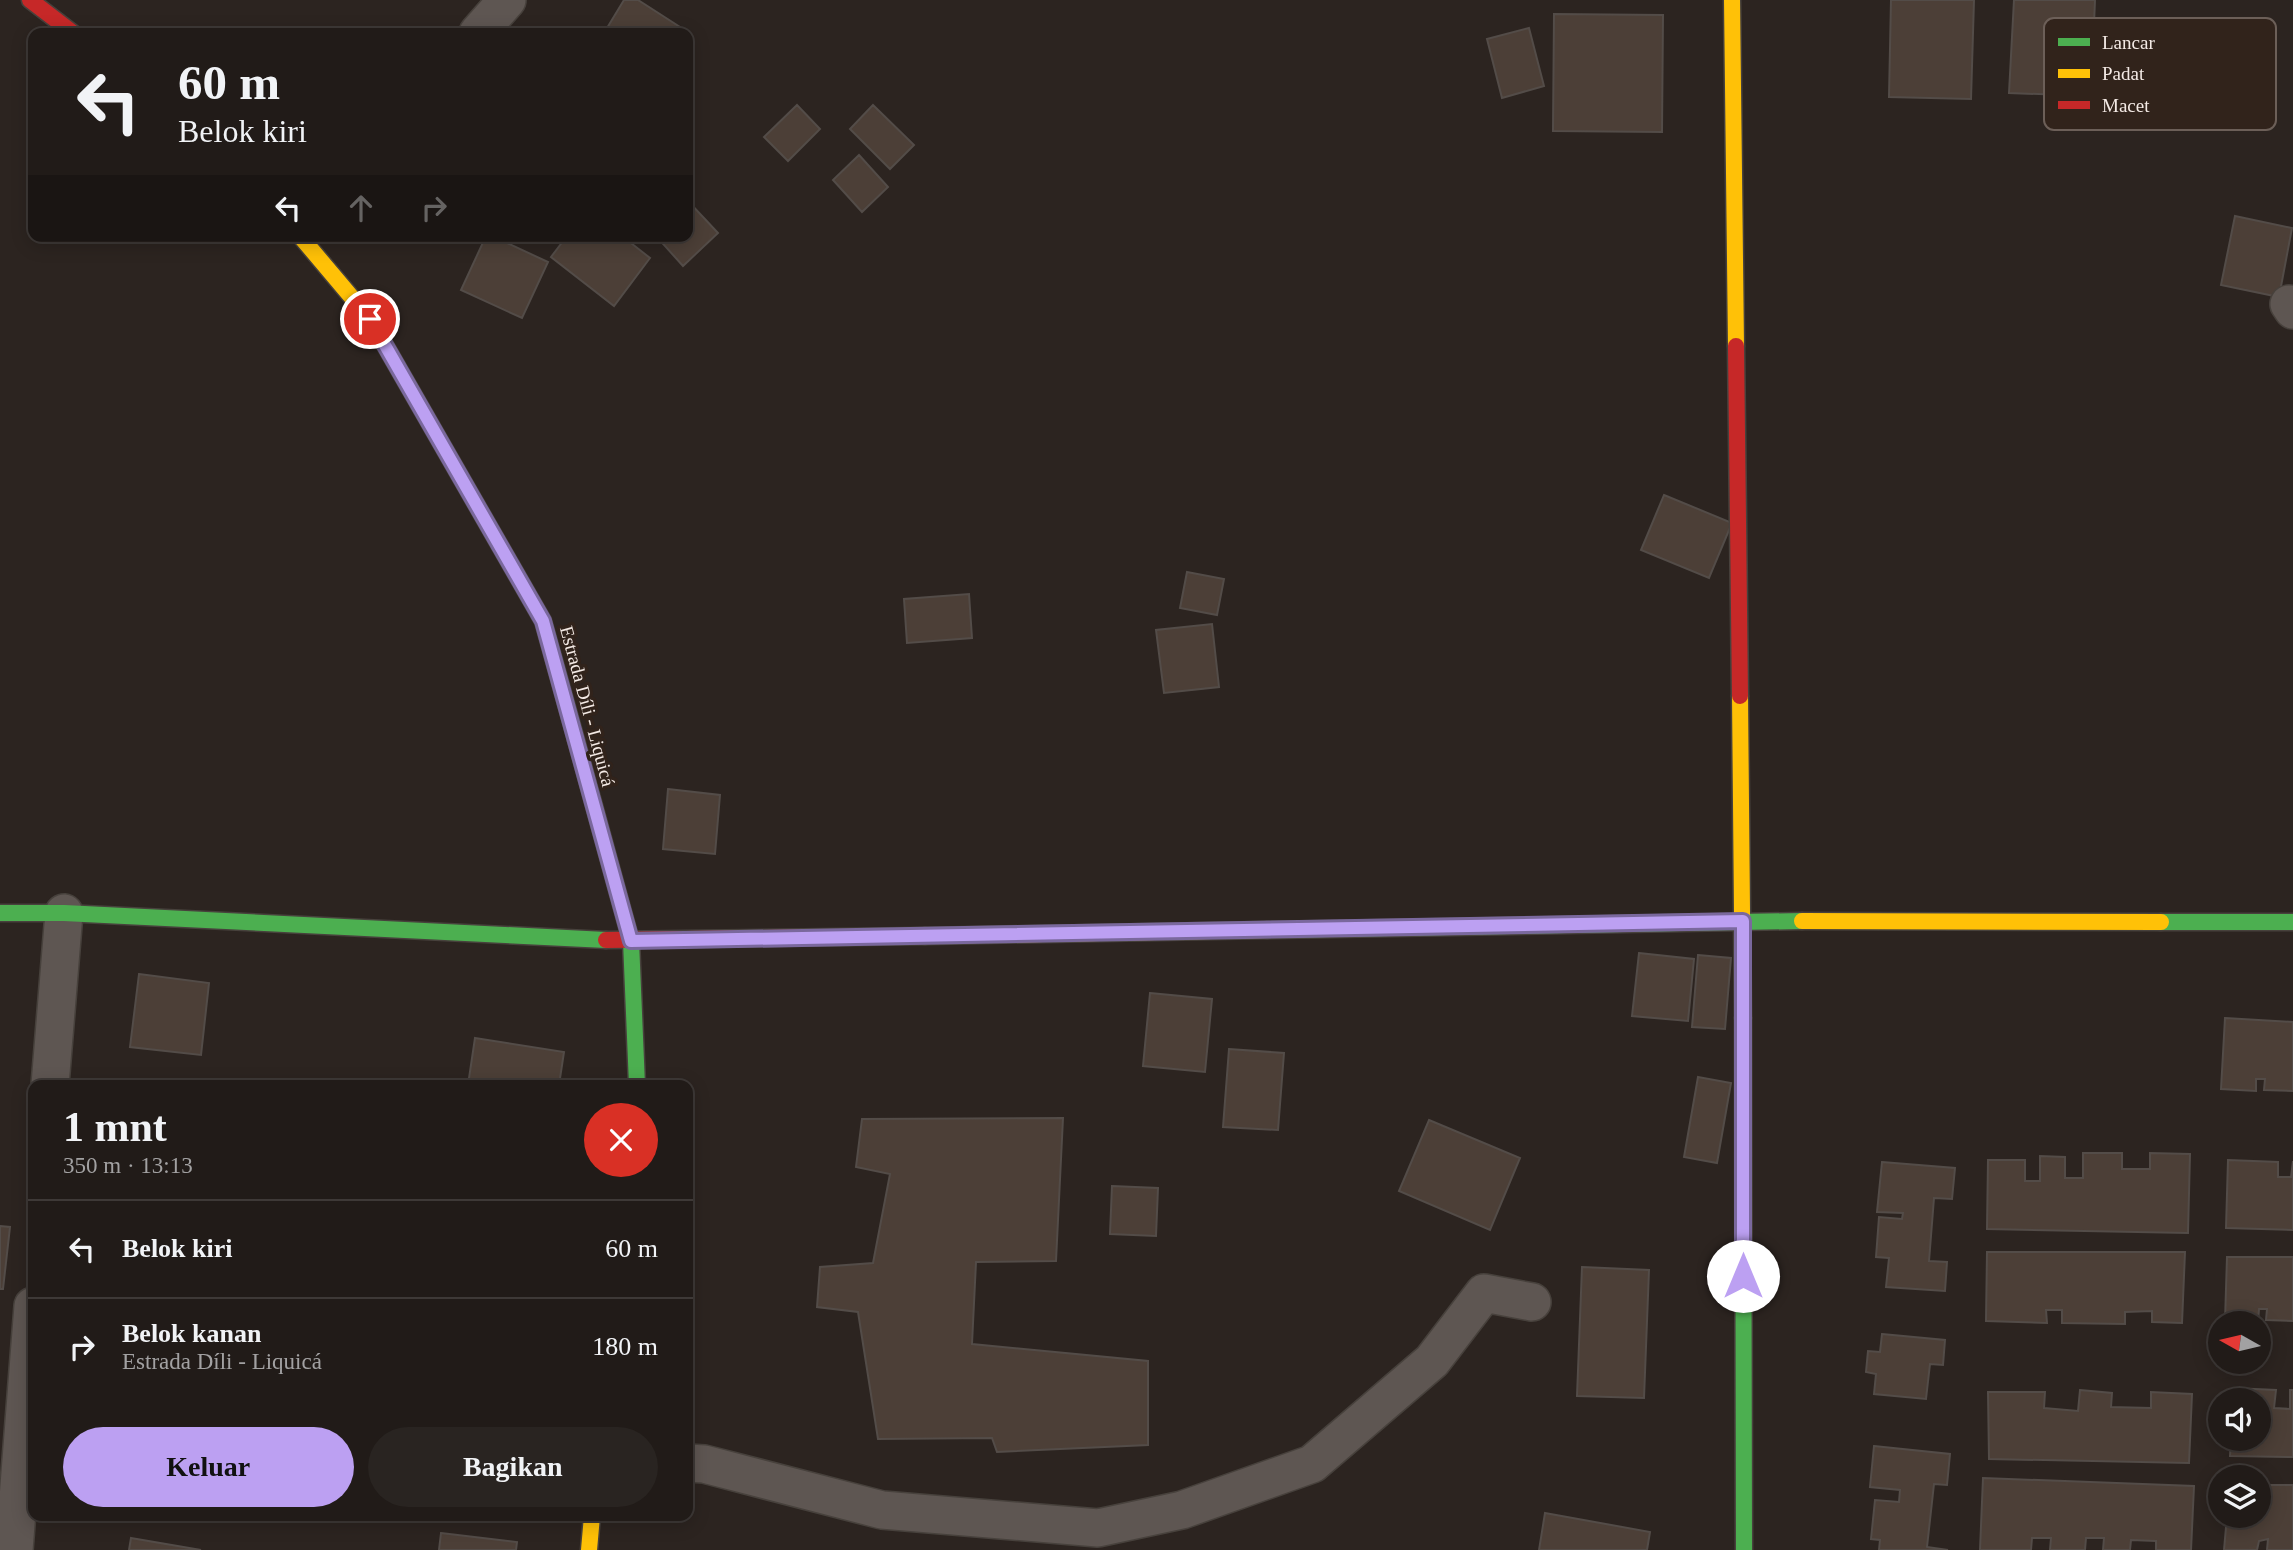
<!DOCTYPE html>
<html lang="id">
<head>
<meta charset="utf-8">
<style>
	body { margin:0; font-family:Georgia,serif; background:#292421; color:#f1f3f6; height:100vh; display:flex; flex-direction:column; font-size:26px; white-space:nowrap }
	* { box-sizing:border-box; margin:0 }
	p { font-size:23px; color:#a2a1a2 }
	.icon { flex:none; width:38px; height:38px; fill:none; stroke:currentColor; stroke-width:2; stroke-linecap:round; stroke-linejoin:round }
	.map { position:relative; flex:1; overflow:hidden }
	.drawer { position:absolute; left:28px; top:1080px; width:665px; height:441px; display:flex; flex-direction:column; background:#211b18; border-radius:14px; box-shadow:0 4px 18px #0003,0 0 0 2px #3e3937 }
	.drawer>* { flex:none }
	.guide { position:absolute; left:28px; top:28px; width:665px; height:214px; border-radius:14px; box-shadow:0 4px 18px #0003,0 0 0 2px #3e3937; background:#211b18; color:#f1f3f6; overflow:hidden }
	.needle { width:46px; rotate:278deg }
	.tools { position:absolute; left:2208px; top:1311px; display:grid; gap:14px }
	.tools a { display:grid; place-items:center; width:63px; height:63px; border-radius:50%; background:#211b18; box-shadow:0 4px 18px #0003,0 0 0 2px #3e3937; font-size:35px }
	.pin { position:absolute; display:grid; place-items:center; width:60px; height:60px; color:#fff; margin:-30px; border:4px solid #fff; border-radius:50%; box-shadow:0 2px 7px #0007 }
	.me { position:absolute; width:77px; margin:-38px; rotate:0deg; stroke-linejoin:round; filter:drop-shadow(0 0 5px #0008) }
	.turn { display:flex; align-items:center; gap:24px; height:147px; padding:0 35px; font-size:32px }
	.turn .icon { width:91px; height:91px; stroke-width:2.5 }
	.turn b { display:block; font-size:49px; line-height:60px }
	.lanes { display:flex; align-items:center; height:66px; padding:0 35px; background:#0003; justify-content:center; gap:35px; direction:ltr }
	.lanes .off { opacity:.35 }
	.round { display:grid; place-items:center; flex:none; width:74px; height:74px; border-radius:37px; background:#292421 }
	.overview { display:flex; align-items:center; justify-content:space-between; height:119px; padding:0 35px }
	h1 { font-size:42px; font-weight:800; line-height:52px }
	.primary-button { display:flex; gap:14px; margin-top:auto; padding:14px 35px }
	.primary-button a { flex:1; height:80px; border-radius:42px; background:#bca0f2; color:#111; font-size:28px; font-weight:800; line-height:80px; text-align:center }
	.primary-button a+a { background:#292421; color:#f1f3f6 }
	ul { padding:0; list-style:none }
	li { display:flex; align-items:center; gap:21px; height:98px; padding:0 35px; border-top:2px solid #3e3937 }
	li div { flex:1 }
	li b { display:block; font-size:26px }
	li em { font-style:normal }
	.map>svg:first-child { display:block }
	.building { fill:#4c3f37; stroke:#534c48; stroke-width:2 }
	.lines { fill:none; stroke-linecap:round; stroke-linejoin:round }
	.street-casing { stroke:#47413c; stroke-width:40 }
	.fast-casing { stroke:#47413c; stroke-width:19 }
	.slow-casing { stroke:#47413c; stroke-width:19 }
	.jam-casing { stroke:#47413c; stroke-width:19 }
	.street { stroke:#5e5652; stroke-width:37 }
	.fast { stroke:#4caf50; stroke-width:16 }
	.slow { stroke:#ffc107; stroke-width:16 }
	.jam { stroke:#c62828; stroke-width:16 }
	.route-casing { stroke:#7a689d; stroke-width:18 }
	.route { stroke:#bca0f2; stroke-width:12 }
	.labels { text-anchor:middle; stroke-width:7; stroke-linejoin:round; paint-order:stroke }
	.street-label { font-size:19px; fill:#f4eae5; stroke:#31231b }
	.key { fill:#31231b; stroke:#6c5f58; stroke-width:2 }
	.key-label { font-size:19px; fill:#f4eae5 }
</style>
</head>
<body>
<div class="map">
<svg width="2293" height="1550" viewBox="0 0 2293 1550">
	<rect width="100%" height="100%" fill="#2c2420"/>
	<path class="building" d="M624,0H638L680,27L676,33H604Z
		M1891,0H1974L1971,99L1889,97Z
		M2014,0H2095L2091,96L2009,93Z
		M1554,14L1663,15L1662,132L1553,131Z
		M1529,28L1544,86L1502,98L1487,39Z
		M797,105L820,129L788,161L764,137Z
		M873,105L914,145L890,169L850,129Z
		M859,155L888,187L862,212L833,180Z
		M688,201L718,233L683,266L656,236H688Z
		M2235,216L2292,228L2279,297L2221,285Z
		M486,236H492L548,262L522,318L461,290Z
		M567,236H622L650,258L614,306L551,257Z
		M1664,495L1732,523L1709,578L1641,550Z
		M1187,572L1224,579L1217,615L1180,608Z
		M969,594L972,638L907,643L904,599Z
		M1212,624L1219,687L1164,693L1156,630Z
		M668,789L720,795L715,854L663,849Z
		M1639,953L1694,959L1688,1021L1632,1016Z
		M1698,955L1731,958L1725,1029L1692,1027Z
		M139,974L209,983L201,1055L130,1047Z
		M1150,993L1212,999L1205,1072L1143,1066Z
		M2225,1018L2293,1022V1091L2264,1090L2265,1079H2256V1091L2221,1089Z
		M475,1038L564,1052L559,1085H468Z
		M1229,1049L1284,1053L1278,1130L1223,1127Z
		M1698,1077L1731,1083L1717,1163L1684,1157Z
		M1063,1118L1056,1261L976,1262L972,1344L1148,1361V1445L997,1452L992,1438L878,1439L858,1312L817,1307L820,1267L873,1263L890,1174L856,1167L862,1119Z
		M1429,1120L1520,1158L1490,1230L1399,1191Z
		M2083,1153H2122V1169H2150V1153L2190,1154L2188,1233L1987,1229L1988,1160H2025V1181H2040V1156L2065,1157V1178H2083Z
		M2228,1160L2278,1162V1177H2291L2293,1161V1230L2226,1228Z
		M1882,1162L1955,1168L1952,1199L1934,1198L1929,1261L1947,1262L1945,1291L1886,1287L1889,1258L1876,1257L1879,1217L1902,1219L1903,1213L1877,1212Z
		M1112,1186L1158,1188L1156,1236L1110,1234Z
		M0,1226L10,1227L3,1289H0Z
		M1987,1252H2185L2182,1323L2152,1322V1311L2125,1312V1324L2062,1323V1310H2046L2047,1323L1986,1321Z
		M2227,1257H2293V1321L2266,1320L2267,1309H2259L2258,1323L2225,1321Z
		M1582,1267L1649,1270L1644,1398L1577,1396Z
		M1882,1334L1945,1340L1943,1365L1930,1364L1926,1399L1874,1394L1876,1374L1866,1372L1868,1351L1880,1352Z
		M2233,1388L2276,1390L2274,1408L2290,1409V1390H2293V1457L2230,1456L2231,1438H2259V1400H2232Z
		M2080,1390L2112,1393L2111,1407L2151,1408V1392L2192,1394L2189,1463L1989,1459L1988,1392H2045L2044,1408L2078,1411Z
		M1874,1446L1950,1454L1947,1485L1934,1484L1927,1547L1948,1550H1879L1880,1540L1871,1539L1875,1500L1899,1502L1900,1490L1870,1487Z
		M1983,1478L2194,1486L2191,1550H2156V1541L2131,1540L2130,1550H2103L2104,1538H2086L2085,1550H2050L2051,1538H2032L2031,1550H1980Z
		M2259,1485H2293V1550H2267L2268,1539L2259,1541L2257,1550H2224L2227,1516H2259Z
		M1545,1513L1650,1532L1647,1550H1539Z
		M441,1533L517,1542L516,1550H439Z
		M131,1538L201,1550H129Z"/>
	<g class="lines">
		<defs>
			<path id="street" d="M478,33L507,0
				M2289,304L2293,310
				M50,1085L64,913
				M688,1463L704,1464L882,1510L1098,1528L1182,1510L1312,1464L1432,1361L1484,1293L1532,1302
				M14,1550L33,1306"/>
			<path id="fast" d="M576,740L631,941L637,1085
				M0,913H64L606,940
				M2161,922H2293
				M1267,930L1802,921
				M1743,1018L1744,1550"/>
			<path id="slow" d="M1732,0L1736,346
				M300,236L370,319L543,621L576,740
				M1740,696L1743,1018
				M1802,921L2161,922
				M925,936L1267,930
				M589,1550L592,1516"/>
			<path id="jam" d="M30,0L73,33
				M1736,346L1740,696
				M606,940L925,936"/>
		</defs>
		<use href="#street" class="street-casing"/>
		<use href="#fast" class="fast-casing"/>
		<use href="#slow" class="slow-casing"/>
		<use href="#jam" class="jam-casing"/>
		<use href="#street" class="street"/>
		<use href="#fast" class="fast"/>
		<use href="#slow" class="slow"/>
		<use href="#jam" class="jam"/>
	</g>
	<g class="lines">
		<defs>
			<path id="route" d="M370,319L543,621L631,941L1743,921V1276"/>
		</defs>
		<use href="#route" class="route-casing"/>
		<use href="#route" class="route"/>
	</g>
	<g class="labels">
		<g class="street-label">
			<text transform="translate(588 706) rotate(75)" y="7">Estrada Díli - Liquicá</text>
		</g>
	</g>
	<rect x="2044" y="18" width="232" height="112" rx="10" class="key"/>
	<rect x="2058" y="38" width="32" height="8" fill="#4caf50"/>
	<rect x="2058" y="69" width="32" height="9" fill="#ffc107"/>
	<rect x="2058" y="101" width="32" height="8" fill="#c62828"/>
	<g class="key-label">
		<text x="2102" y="49">Lancar</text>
		<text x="2102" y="80">Padat</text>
		<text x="2102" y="112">Macet</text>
	</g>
</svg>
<div class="tools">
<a><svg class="needle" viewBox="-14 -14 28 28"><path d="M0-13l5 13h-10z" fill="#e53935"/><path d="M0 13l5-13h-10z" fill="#a2a1a2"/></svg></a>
<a><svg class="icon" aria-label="sound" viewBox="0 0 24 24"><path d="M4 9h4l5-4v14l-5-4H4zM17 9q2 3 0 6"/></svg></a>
<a><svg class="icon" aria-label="layers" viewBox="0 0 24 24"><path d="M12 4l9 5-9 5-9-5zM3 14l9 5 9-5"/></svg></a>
</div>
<div class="pin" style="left:370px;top:319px;background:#d93025"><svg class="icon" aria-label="arrive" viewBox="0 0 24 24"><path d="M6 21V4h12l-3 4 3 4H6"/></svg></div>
<svg class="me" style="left:1743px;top:1276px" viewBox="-20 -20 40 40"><circle r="19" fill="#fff"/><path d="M0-13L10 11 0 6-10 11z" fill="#bca0f2"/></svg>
<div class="guide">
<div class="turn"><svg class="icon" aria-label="left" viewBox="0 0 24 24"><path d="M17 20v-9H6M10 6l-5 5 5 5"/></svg><div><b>60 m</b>Belok kiri</div></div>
<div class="lanes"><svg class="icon" aria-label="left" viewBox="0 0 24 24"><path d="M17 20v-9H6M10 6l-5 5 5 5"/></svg><svg class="icon off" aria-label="ahead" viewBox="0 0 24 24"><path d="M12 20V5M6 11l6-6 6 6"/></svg><svg class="icon off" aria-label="right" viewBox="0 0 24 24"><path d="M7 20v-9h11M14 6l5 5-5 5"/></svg></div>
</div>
<section class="drawer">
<div class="overview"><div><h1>1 mnt</h1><p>350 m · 13:13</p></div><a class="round" style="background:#d93025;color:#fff"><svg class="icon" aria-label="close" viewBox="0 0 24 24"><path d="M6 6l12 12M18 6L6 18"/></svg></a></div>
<ul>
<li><svg class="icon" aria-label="left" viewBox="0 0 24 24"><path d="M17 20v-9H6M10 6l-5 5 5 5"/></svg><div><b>Belok kiri</b></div><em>60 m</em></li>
<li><svg class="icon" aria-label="right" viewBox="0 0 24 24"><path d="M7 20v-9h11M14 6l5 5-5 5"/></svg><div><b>Belok kanan</b><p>Estrada Díli - Liquicá</p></div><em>180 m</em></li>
</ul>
<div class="primary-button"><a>Keluar</a><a>Bagikan</a></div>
</section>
</div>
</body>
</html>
